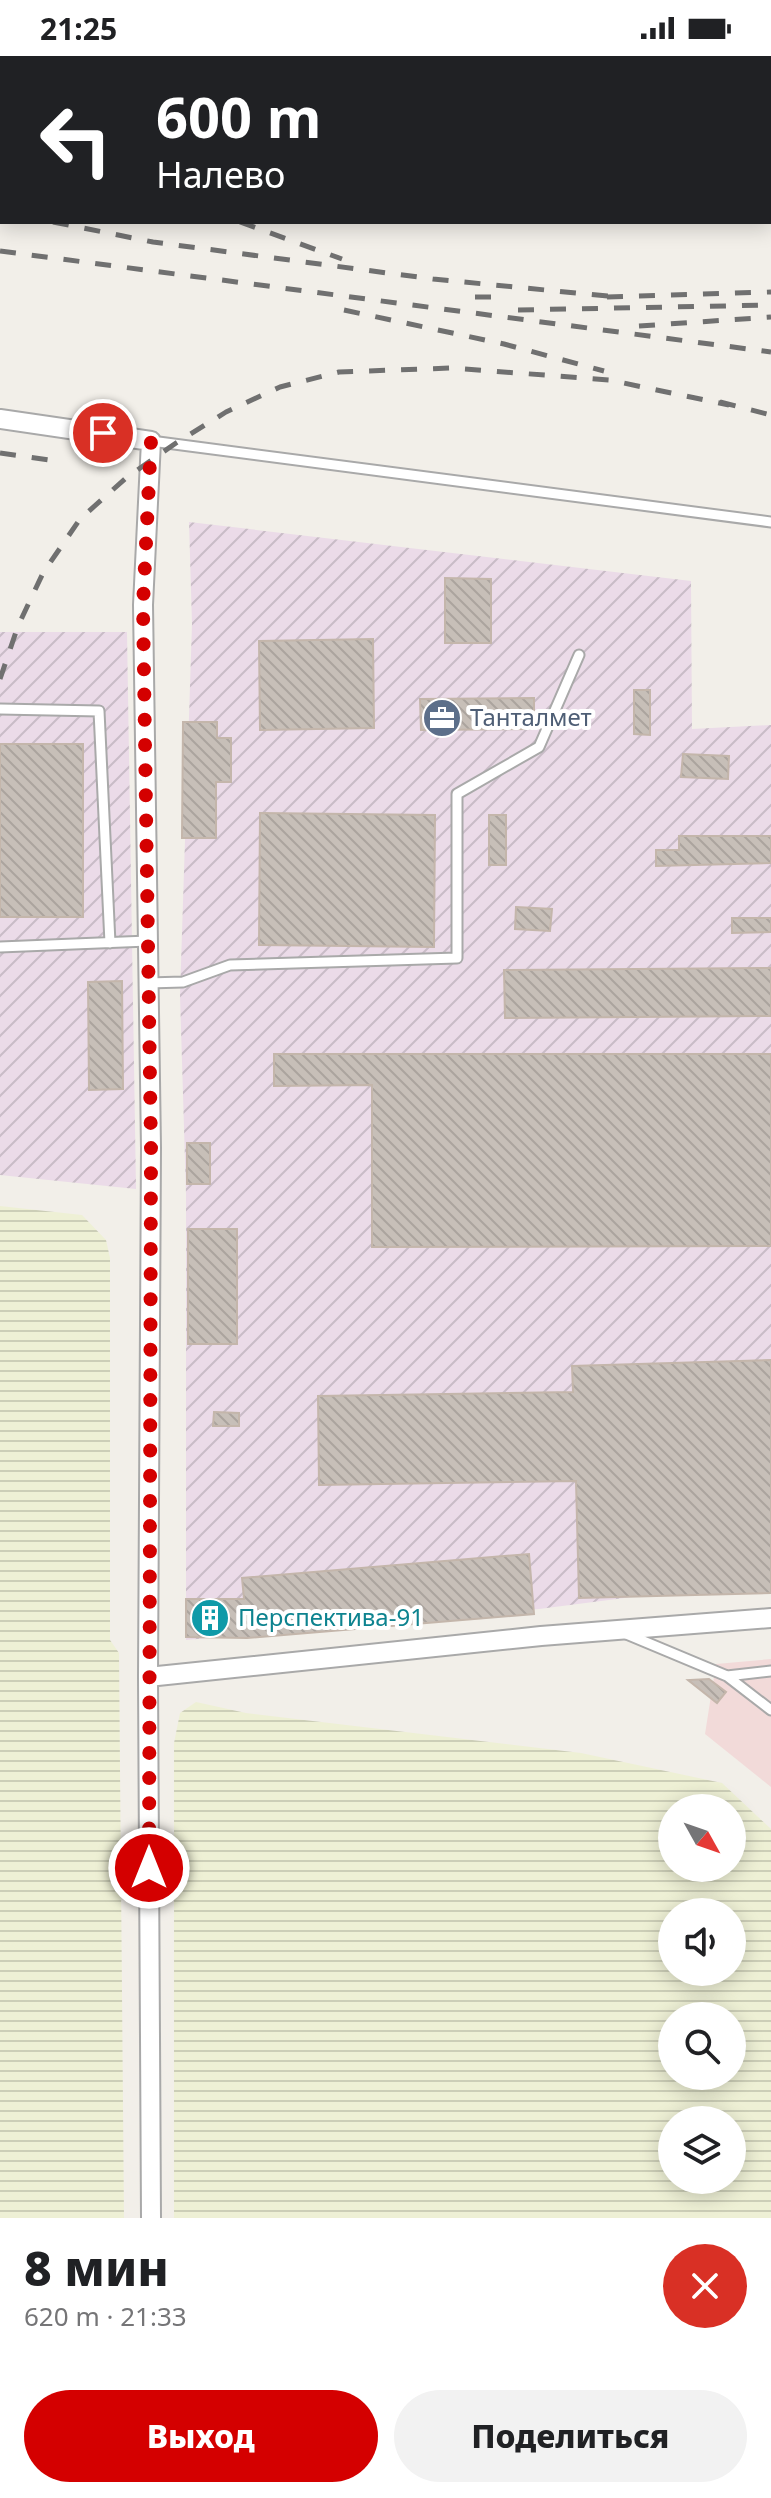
<!DOCTYPE html>
<html lang="ru">
<head>
<meta charset="utf-8">
<style>
	body { margin:0; font-family:"Noto Sans",sans-serif; background:#f2f2f2; color:#202124; height:100vh; display:flex; flex-direction:column; font-size:30px; white-space:nowrap }
	* { box-sizing:border-box; margin:0 }
	p { font-size:26px; color:#757577 }
	.icon { flex:none; width:44px; height:44px; fill:none; stroke:currentColor; stroke-width:2; stroke-linecap:round; stroke-linejoin:round }
	.map { position:relative; height:2162px; overflow:hidden }
	.sheet { display:flex; flex-direction:column; background:#fff; flex:1 }
	.sheet>* { flex:none }
	.banner { position:absolute; left:0px; top:0px; width:772px; height:168px; box-shadow:0 4px 20px #0003; background:#202124; color:#fff; overflow:hidden }
	.needle { width:52px; rotate:130deg }
	.buttons { position:absolute; left:658px; top:1738px; display:grid; gap:16px }
	.buttons a { display:grid; place-items:center; width:88px; height:88px; border-radius:50%; background:#fff; box-shadow:0 4px 20px #0003; font-size:40px }
	.pin { position:absolute; display:grid; place-items:center; width:68px; height:68px; color:#fff; margin:-34px; border:4px solid #fff; border-radius:50%; box-shadow:0 2px 8px #0007 }
	.me { position:absolute; width:88px; margin:-44px; rotate:0deg; stroke-linejoin:round; filter:drop-shadow(0 0 6px #0008) }
	.turn { display:flex; align-items:center; gap:28px; height:168px; padding:0 24px; font-size:36px }
	.turn .icon { width:104px; height:104px; stroke-width:2.5 }
	.turn b { display:block; font-size:56px; line-height:68px }
	.round { display:grid; place-items:center; flex:none; width:84px; height:84px; border-radius:42px; background:#f2f2f2 }
	.overview { display:flex; align-items:center; justify-content:space-between; height:136px; padding:0 24px }
	h1 { font-size:48px; font-weight:800; line-height:60px }
	.button { display:flex; gap:16px; margin-top:auto; padding:16px 24px }
	.button a { flex:1; height:92px; border-radius:48px; background:#d40000; color:#fff; font-size:32px; font-weight:800; line-height:92px; text-align:center }
	.button a+a { background:#f2f2f2; color:#202124 }
	.status { display:flex; justify-content:space-between; align-items:center; height:56px; padding:0 40px; background:#fff; direction:ltr }
	.status svg { height:22px; fill:currentColor }
	.map>svg:first-child { display:block }
	.commercial { fill:#f2dad9 }
	.industrial { fill:url(#industrial-furrows) }
	.farmland { fill:url(#farmland-rules); fill-rule:evenodd }
	.building { fill:url(#building-back-hatch); stroke:#c4b6ab; stroke-width:2 }
	.lines { fill:none; stroke-linecap:round; stroke-linejoin:round }
	.service-casing { stroke:#a9a9a9; stroke-width:13 }
	.minor-casing { stroke:#a9a9a9; stroke-width:22 }
	.service { stroke:#fff; stroke-width:9 }
	.minor { stroke:#fff; stroke-width:18 }
	.rail { stroke:#707070; stroke-width:5; stroke-dasharray:16 16; stroke-linecap:butt }
	.route { stroke:#d40000; stroke-width:14; stroke-dasharray:0 25.2 }
	.labels { text-anchor:middle; stroke-width:8; stroke-linejoin:round; paint-order:stroke }
	.service-label { font-size:24px; fill:#4e5e75; stroke:#fff; text-anchor:start }
	.culture-label { font-size:24px; fill:#0d838f; stroke:#fff; text-anchor:start }
</style>
</head>
<body>
<div class="status"><b>21:25</b><svg viewBox="0 0 49 12"><path d="M0 12V9h3v3zM5 12V6h3v6zM10 12V3h3v9zM15 12V0h3v12zM26 1h20v11H26zM47 4h2v5h-2z"/></svg></div>
<div class="map">
<svg width="771" height="2162" viewBox="0 0 771 2162">
	<defs>
		<pattern id="industrial-furrows" width="10" height="10" patternUnits="userSpaceOnUse" patternTransform="scale(2)"><rect width="10" height="10" fill="#ebdbe8"/><path d="M-1 1l2-2M0 10L10 0M9 11l2-2" fill="none" stroke="#c9bcc7"/></pattern>
		<pattern id="farmland-rules" width="6" height="5" patternUnits="userSpaceOnUse" patternTransform="scale(2)"><rect width="6" height="5" fill="#eef0d5"/><path d="M0 2.5h6" fill="none" stroke="#ccceb7"/></pattern>
		<pattern id="building-back-hatch" width="6" height="6" patternUnits="userSpaceOnUse" patternTransform="scale(2)"><rect width="6" height="6" fill="#c7bfb8"/><path d="M-1 5l2 2M0 0l6 6M5-1l2 2" fill="none" stroke="#aba49e"/></pattern>
	</defs>
	<rect width="100%" height="100%" fill="#f2efe9"/>
	<path class="commercial" d="M771,1603V1731L705,1678L716,1608Z"/>
	<path class="industrial" d="M251,0H573V2H251Z
		M189,466L691,525L692,673L771,669V1523L539,1553L186,1584V1138L180,939L192,568Z
		M0,576H127L136,1133L0,1119Z"/>
	<path class="farmland" d="M0,1150L82,1159L106,1184L110,1202V1584L119,1597L124,2162H0Z
		M196,1646L246,1657L581,1697L722,1727L771,1773V2162H174V1687L180,1657ZM672,1752H732V1812H672ZM672,1856H732V1916H672ZM672,1960H732V2020H672ZM672,2064H732V2124H672Z"/>
	<path class="building" d="M445,522L491,523V587H445Z
		M373,583L374,672L260,674L259,585Z
		M634,634H650V679L634,678Z
		M534,642V673L421,674L420,643Z
		M183,666H217V682H231V726H216V782H182Z
		M0,688H83V861H0Z
		M683,698L729,700L728,723L681,721Z
		M260,757L435,759L434,891L259,889Z
		M489,759H506V809H489Z
		M679,780H771V807L656,810V794H679Z
		M516,851L552,853L550,875L515,873Z
		M732,862H771V876L732,877Z
		M771,912V960L505,962L504,914Z
		M122,925L123,1033L89,1034L88,926Z
		M274,998H771V1190L372,1191V1029L274,1030Z
		M187,1087H210V1128H187Z
		M188,1173H237V1288H188Z
		M771,1304V1537L579,1542L576,1425L319,1429L318,1340L573,1336L572,1310Z
		M214,1356L239,1357V1370H213Z
		M529,1498L534,1558L247,1582L186,1581V1543H244L242,1522Z
		M709,1623L726,1636L717,1647L688,1624Z"/>
	<g class="lines">
		<defs>
			<path id="service" d="M151,385L771,466
				M0,653L99,655L110,887
				M0,891L148,885
				M148,927L183,926L230,909L457,902V738L539,691L579,599
				M624,1577L727,1620L771,1615
				M727,1620L771,1654"/>
			<path id="minor" d="M0,363L151,385L143,549L151,1092L148,1621
				M151,2162L148,1621L541,1580L771,1562"/>
		</defs>
		<use href="#service" class="service-casing"/>
		<use href="#minor" class="minor-casing"/>
		<use href="#service" class="service"/>
		<use href="#minor" class="minor"/>
		<path class="rail" d="M85,0L97,2
			M127,0L134,2
			M180,0L185,2
			M0,1L5,2
			M0,32L2,33
			M0,65L2,66
			M770,147H771
			M0,154L2,155
			M53,166L153,186L433,223L617,241
			M240,166L342,203
			M0,195L771,296
			M475,241H503
			M607,241L771,236
			M344,254L504,288L604,315
			M518,254L771,249
			M639,270L771,261
			M720,346L771,359
			M0,397L50,404
			M0,623L18,570L43,517L80,463L126,422L176,387L226,356L280,331L339,316L452,312L609,324L729,349"/>
	</g>
	<g class="lines">
		<path class="route" d="M103,377L151,385L143,549L151,1092L149,1812"/>
	</g>
	<defs>
		<symbol id="office-disc" viewBox="-11 -11 22 22"><circle r="9.5" fill="#5c6f8a" stroke="#fff"/><path d="M-6-3h4V-5.5h4V-3h4V5H-6ZM-1-4.5V-3h2v-1.5ZM-6 0V1H6V0Z" fill="#fff"/></symbol>
		<symbol id="building-disc" viewBox="-11 -11 22 22"><circle r="9.5" fill="#0f9aa8" stroke="#fff"/><path d="M-4-6H4V6H1V3H-1V6H-4ZM-2.5-4.3h1.7v1.8h-1.7ZM.8-4.3h1.7v1.8H.8ZM-2.5-1h1.7V.8h-1.7ZM.8-1h1.7V.8H.8Z" fill="#fff"/></symbol>
	</defs>
	<g fill-rule="evenodd">
		<use href="#office-disc" x="420" y="640" width="44" height="44"/>
		<use href="#building-disc" x="188" y="1540" width="44" height="44"/>
	</g>
	<g class="labels">
		<g class="service-label">
			<text x="470" y="670">Танталмет</text>
		</g>
		<g class="culture-label">
			<text x="238" y="1570">Перспектива-91</text>
		</g>
	</g>
</svg>
<div class="buttons">
<a><svg class="needle" viewBox="-14 -14 28 28"><path d="M0-13l5 13h-10z" fill="#e53935"/><path d="M0 13l5-13h-10z" fill="#757577"/></svg></a>
<a><svg class="icon" aria-label="sound" viewBox="0 0 24 24"><path d="M4 9h4l5-4v14l-5-4H4zM17 9q2 3 0 6"/></svg></a>
<a><svg class="icon" aria-label="search" viewBox="0 0 24 24"><circle cx="10" cy="10" r="6"/><path d="M15 15l6 6"/></svg></a>
<a><svg class="icon" aria-label="layers" viewBox="0 0 24 24"><path d="M12 4l9 5-9 5-9-5zM3 14l9 5 9-5"/></svg></a>
</div>
<div class="pin" style="left:103px;top:377px;background:#d93025"><svg class="icon" aria-label="arrive" viewBox="0 0 24 24"><path d="M6 21V4h12l-3 4 3 4H6"/></svg></div>
<svg class="me" style="left:149px;top:1812px" viewBox="-20 -20 40 40"><circle r="17" fill="#d40000" stroke="#fff" stroke-width="3"/><path d="M0-11L8 9 0 5-8 9z" fill="#fff"/></svg>
<div class="banner">
<div class="turn"><svg class="icon" aria-label="left" viewBox="0 0 24 24"><path d="M17 20v-9H6M10 6l-5 5 5 5"/></svg><div><b>600 m</b>Налево</div></div>
</div>
</div>
<section class="sheet">
<div class="overview"><div><h1>8 мин</h1><p>620 m · 21:33</p></div><a class="round" style="background:#d93025;color:#fff"><svg class="icon" aria-label="close" viewBox="0 0 24 24"><path d="M6 6l12 12M18 6L6 18"/></svg></a></div>
<div class="button"><a>Выход</a><a>Поделиться</a></div>
</section>
</body>
</html>
